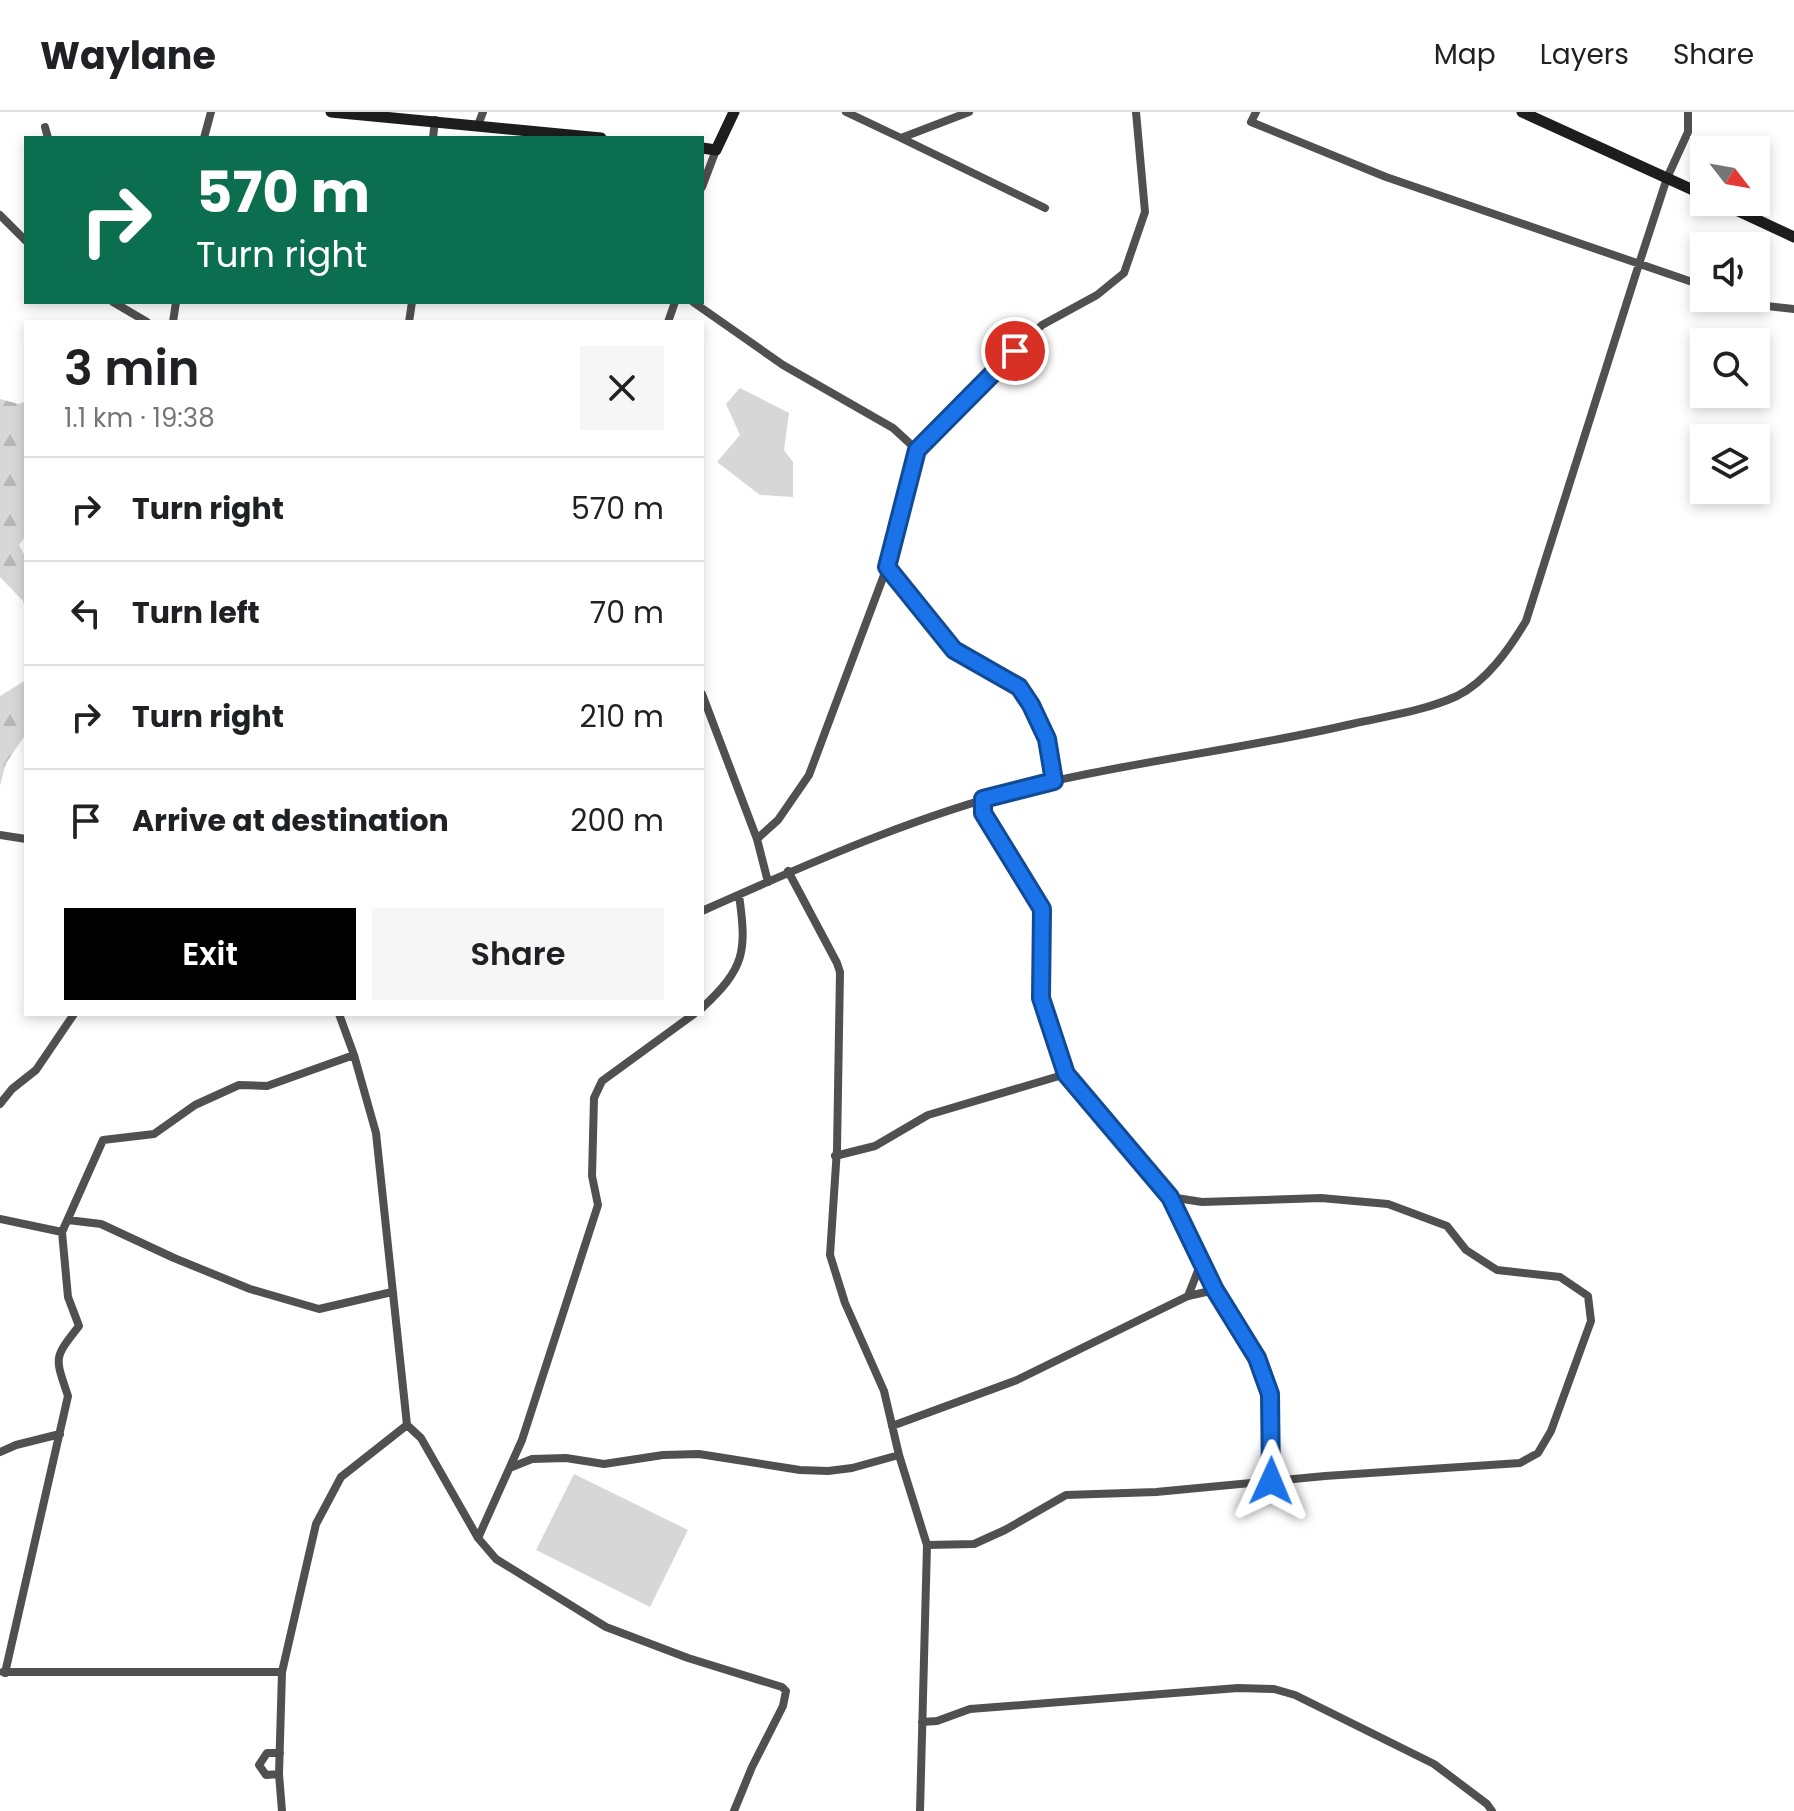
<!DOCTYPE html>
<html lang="en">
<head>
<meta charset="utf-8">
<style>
	body { margin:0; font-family:Poppins,sans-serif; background:#f6f6f6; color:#202124; height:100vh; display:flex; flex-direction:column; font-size:30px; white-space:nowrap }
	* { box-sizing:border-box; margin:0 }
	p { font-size:26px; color:#757577 }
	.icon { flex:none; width:44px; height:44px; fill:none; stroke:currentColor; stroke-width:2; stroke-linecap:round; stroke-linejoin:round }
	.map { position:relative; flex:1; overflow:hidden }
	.side { position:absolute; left:24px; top:208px; width:680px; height:696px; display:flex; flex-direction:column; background:#fff; border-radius:0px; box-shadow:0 4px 12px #0003 }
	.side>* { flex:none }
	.guide { position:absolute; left:24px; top:24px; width:680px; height:168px; border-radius:0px; box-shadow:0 4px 12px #0003; background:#0b6e4f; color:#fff; overflow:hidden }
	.needle { width:52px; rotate:121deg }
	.buttons { position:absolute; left:1690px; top:24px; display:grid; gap:16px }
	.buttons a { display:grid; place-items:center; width:80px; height:80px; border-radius:0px; background:#fff; box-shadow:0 4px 12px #0003; font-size:40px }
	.pin { position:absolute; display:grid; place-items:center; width:68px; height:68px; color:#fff; margin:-34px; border:4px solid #fff; border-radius:50%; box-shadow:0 2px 8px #0007 }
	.me { position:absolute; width:88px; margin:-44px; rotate:1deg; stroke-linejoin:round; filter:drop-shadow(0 0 6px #0008) }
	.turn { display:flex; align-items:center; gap:28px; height:168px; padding:0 40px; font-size:36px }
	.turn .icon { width:104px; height:104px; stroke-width:2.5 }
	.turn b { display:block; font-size:56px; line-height:68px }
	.round { display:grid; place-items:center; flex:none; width:84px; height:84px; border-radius:0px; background:#f6f6f6 }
	.summary { display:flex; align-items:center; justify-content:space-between; height:136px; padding:0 40px }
	h1 { font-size:48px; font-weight:600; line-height:60px }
	.button { display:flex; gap:16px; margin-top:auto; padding:16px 40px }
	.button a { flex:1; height:92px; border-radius:0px; background:#000; color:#fff; font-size:32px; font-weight:600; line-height:92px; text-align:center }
	.button a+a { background:#f6f6f6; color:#202124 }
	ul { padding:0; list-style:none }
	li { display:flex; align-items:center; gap:24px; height:104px; padding:0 40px; border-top:2px solid #e0e0e0 }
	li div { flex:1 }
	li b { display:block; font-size:30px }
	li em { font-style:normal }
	header { display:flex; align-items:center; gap:48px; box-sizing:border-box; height:112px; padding:0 40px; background:#fff; border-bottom:2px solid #e0e0e0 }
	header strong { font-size:38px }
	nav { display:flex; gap:44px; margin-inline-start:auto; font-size:28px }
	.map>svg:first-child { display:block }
	.green { fill:#d7d7d7 }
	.forest { fill:url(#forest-firs) }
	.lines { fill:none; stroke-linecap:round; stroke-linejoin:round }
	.street { stroke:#505050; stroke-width:8 }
	.secondary { stroke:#1d1d1d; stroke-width:11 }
	.route-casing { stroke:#114b97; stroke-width:20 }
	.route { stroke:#1a73e8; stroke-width:14 }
</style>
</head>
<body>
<header>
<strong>Waylane</strong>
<nav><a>Map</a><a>Layers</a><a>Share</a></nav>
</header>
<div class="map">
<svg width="1794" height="1699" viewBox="0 0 1794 1699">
	<defs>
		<pattern id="forest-firs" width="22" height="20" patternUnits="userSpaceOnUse" patternTransform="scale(2)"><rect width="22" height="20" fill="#d7d7d7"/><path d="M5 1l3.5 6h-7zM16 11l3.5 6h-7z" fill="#b7b7b7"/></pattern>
	</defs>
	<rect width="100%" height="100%" fill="#fff"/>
	<path class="green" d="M740,276L789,301L784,338L793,350V385L760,383L717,350L740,323L726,292Z
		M574,1362L688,1418L650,1495L536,1438Z"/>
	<path class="forest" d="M0,287L19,292L26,289V424L19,433L26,446V501L23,489L0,465Z
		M26,568V622L6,651L0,674V584Z"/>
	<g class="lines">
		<path class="street" d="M846,0L901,26L969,0
			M1256,0L1251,10L1386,65L1704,174
			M478,13L483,0
			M45,15L48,26
			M204,26L211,0
			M433,26L435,8
			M901,26L1045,96
			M702,75L716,38
			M0,103L26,129
			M1728,186L1749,192L1794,197
			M113,190L147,210
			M693,190L783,253L893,316L917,338
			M173,210L176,190
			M409,210L412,190
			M668,210L675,190
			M887,455L954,538L1019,575L1031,593L1047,627L1054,669
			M702,582L757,727L768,770
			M0,723L26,727
			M757,727L778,708L809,663L887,455L917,338L1042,213L1097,183L1124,161L1145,100L1136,0
			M788,759L837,851L840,860L837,1037L830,1143L845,1191L884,1279L899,1343L927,1433L920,1699
			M702,799C816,748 931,697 1054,669C1152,647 1253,635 1352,612C1387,604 1424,599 1457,584C1487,569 1509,537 1526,509L1639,152L1667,66L1688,20V0
			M702,896C745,856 747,840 739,783
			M0,992L12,977L36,958L74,902
			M835,1044L875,1034L928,1003L1066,962
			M1170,1085L1215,1178L1257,1246L1270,1282L1271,1369
			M0,1107L62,1120
			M68,1108L101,1112L174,1146L250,1177L319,1197L392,1180
			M1188,1184L1201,1151
			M407,1313L421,1326L478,1426L496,1447L606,1515L688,1546L782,1575L786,1579L783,1594L752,1655L734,1699
			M892,1314L1017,1268L1188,1184L1215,1178
			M0,1340L16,1333L60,1322
			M512,1355L532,1347L566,1346L604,1352L663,1343L699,1342L800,1358L828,1359L852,1356L899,1343
			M478,1426L522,1328L598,1093L592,1064L594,986L602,969L694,902
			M927,1433L974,1432L1005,1418L1066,1383L1156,1380L1325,1364L1520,1351L1538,1341L1551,1319L1591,1209L1588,1184L1560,1165L1497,1158L1466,1138L1447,1114L1388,1092L1321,1086L1202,1090L1170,1085L1066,962L1041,886L1042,797L983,701V687
			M3,1560H282
			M5,1561L68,1284C55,1245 53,1247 79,1214L68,1185L62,1120L103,1028L154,1022L195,993L239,973L267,974L354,943
			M922,1610L937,1609L970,1597L1238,1576L1274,1577L1295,1583L1434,1652L1487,1692L1492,1699
			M279,1662L266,1663L259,1653L267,1641H280
			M282,1699L279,1662L282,1560L316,1412L341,1365L407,1313L376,1021L354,943L339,902"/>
		<path class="secondary" d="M331,0L601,26
			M1522,0L1704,83
			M702,36L716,38L734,0
			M1719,90L1794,125"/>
	</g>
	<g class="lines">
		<defs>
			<path id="route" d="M1015,239L917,338L887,455L954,538L1019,575L1031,593L1047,627L1054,669L983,687V701L1042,797L1041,886L1066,962L1170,1085L1215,1178L1257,1246L1270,1282L1271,1369"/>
		</defs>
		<use href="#route" class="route-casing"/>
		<use href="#route" class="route"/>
	</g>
</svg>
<div class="buttons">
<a><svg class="needle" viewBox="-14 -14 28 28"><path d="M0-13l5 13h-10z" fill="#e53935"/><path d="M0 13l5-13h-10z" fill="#757577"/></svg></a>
<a><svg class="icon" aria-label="sound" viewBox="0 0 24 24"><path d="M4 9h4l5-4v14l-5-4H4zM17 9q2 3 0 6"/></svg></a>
<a><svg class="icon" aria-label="search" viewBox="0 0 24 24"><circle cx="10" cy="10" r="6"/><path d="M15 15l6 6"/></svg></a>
<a><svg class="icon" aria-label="layers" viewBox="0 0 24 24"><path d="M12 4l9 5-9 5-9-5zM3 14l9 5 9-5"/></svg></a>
</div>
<div class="pin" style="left:1015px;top:239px;background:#d93025"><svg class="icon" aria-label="arrive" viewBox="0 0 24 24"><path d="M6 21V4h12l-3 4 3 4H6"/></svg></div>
<svg class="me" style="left:1271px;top:1369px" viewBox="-20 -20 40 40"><path d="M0-17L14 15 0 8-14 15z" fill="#1a73e8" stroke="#fff" stroke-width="4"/></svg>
<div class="guide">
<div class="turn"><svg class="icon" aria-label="right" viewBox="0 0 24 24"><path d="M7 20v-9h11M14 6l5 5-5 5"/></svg><div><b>570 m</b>Turn right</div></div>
</div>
<section class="side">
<div class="summary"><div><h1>3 min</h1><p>1.1 km · 19:38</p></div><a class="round"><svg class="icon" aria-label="close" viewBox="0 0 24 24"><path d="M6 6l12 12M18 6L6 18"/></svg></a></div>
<ul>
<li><svg class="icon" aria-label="right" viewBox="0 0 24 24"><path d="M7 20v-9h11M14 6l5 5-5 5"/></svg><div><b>Turn right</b></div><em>570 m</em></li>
<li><svg class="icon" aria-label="left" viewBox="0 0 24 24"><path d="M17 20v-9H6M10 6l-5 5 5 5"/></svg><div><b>Turn left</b></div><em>70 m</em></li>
<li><svg class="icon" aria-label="right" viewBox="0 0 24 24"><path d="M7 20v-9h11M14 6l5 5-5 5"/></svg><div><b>Turn right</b></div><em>210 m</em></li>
<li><svg class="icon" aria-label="arrive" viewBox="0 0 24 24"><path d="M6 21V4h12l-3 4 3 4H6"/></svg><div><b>Arrive at destination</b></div><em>200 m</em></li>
</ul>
<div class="button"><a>Exit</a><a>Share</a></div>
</section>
</div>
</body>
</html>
